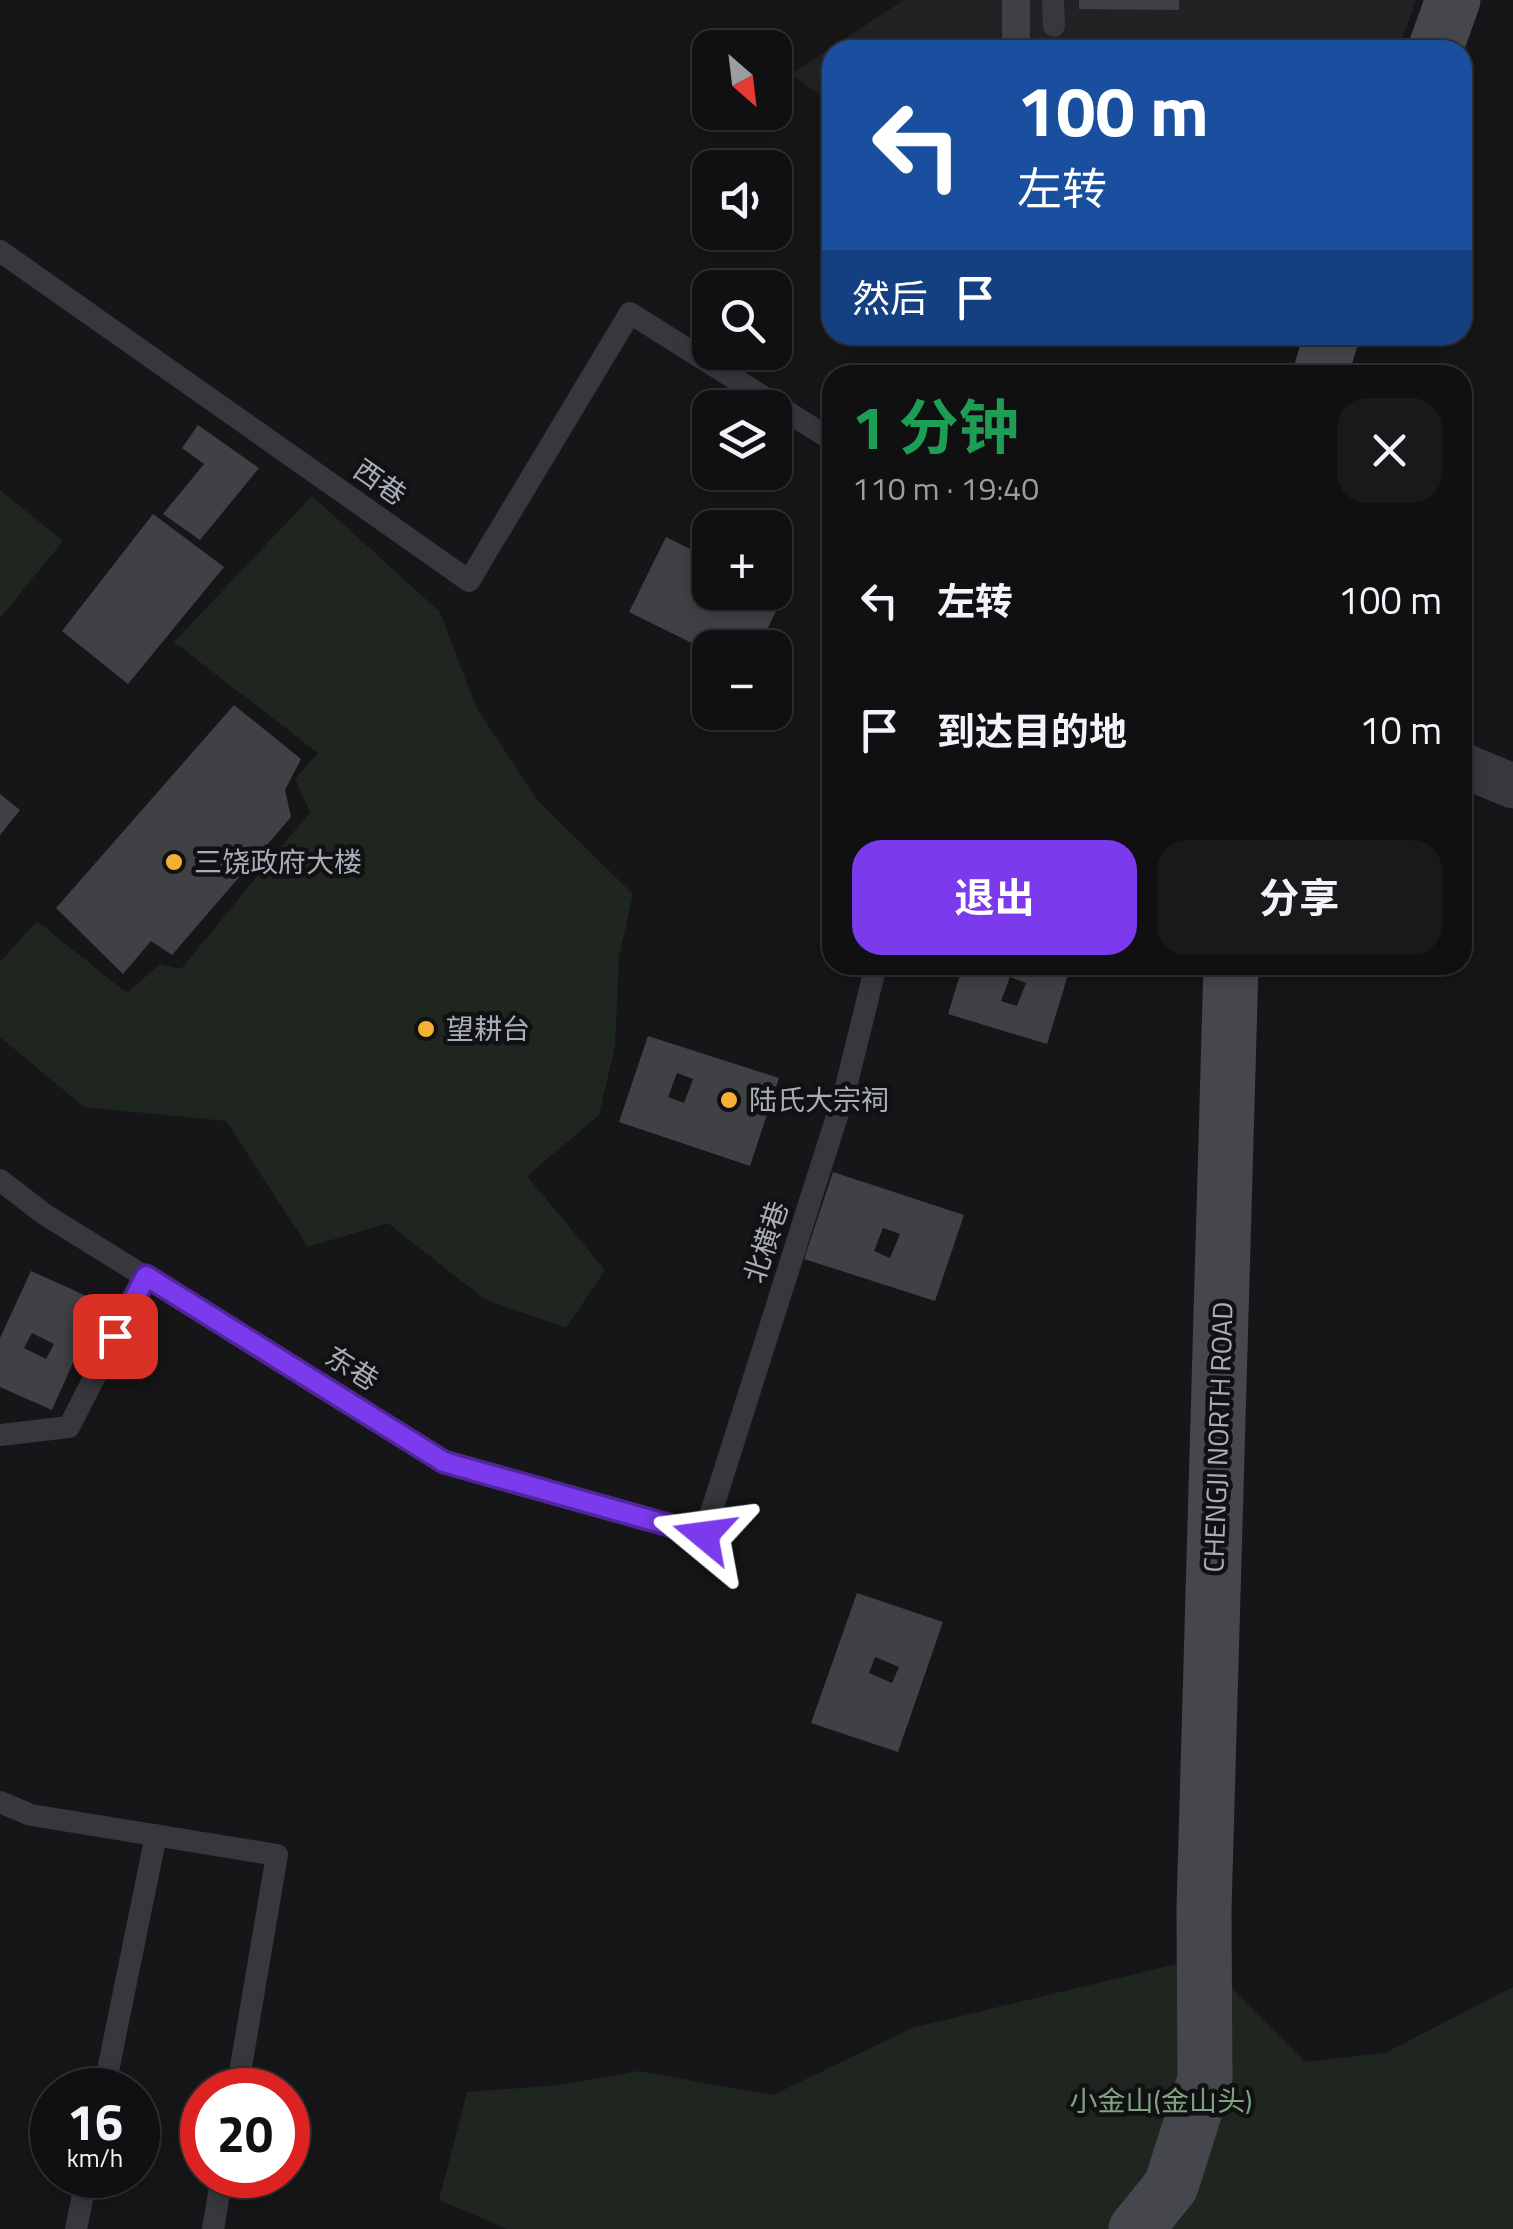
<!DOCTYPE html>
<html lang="zh">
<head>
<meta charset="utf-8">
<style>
	body { margin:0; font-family:"Titillium Web","Noto Sans SC",sans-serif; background:#19191b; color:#f1f3f6; height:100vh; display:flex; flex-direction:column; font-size:38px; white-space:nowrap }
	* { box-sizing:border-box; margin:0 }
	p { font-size:32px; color:#9c9d9f }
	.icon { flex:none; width:55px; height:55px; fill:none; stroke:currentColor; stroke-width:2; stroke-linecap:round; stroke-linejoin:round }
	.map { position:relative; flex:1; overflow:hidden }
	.sheet { position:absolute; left:822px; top:365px; width:650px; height:610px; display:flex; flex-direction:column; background:#101012; border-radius:30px; box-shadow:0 5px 15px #0003,0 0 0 2px #303032 }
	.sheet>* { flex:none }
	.banner { position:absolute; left:822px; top:40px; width:650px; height:305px; border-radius:30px; box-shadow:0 5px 15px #0003,0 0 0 2px #303032; background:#1a4fa0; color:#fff; overflow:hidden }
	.needle { width:65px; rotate:152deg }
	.tools { position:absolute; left:692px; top:30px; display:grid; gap:20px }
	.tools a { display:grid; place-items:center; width:100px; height:100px; border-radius:20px; background:#101012; box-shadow:0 5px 15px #0003,0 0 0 2px #303032; font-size:50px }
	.speed { position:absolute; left:30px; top:2068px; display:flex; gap:20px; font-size:50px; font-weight:700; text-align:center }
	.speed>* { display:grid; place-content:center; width:130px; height:130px; border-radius:50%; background:#101012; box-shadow:0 5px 15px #0003,0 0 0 2px #303032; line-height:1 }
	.speed small { font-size:25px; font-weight:400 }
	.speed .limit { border:15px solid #d22; background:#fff; color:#111 }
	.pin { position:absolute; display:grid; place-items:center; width:85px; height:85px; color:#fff; margin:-42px; border-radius:20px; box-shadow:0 5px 15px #0006 }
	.me { position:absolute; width:110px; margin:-55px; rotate:286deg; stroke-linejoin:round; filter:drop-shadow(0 0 8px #0008) }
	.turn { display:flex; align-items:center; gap:35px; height:210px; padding:0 30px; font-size:45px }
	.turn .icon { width:130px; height:130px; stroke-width:2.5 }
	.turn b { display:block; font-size:70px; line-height:85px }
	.then { display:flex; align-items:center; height:95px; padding:0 30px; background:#0003; gap:20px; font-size:38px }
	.round { display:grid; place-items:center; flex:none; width:105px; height:105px; border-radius:30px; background:#19191b }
	.head { display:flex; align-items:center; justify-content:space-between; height:170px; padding:0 30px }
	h1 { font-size:60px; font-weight:700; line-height:75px; color:#1e9e55 }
	.button { display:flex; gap:20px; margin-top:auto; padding:20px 30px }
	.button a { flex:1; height:115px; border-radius:30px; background:#7c3aed; color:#fff; font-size:40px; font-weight:700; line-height:115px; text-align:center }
	.button a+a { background:#19191b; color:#f1f3f6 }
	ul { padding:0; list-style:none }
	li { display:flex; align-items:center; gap:30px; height:130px; padding:0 30px }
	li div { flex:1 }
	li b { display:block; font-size:38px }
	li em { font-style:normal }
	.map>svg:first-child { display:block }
	.built { fill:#222225 }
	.green { fill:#1e261f }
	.building { fill:#404145; fill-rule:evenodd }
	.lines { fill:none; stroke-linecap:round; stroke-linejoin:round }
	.lane { stroke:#37383d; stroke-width:22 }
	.street { stroke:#37383d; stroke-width:45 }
	.secondary { stroke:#45474d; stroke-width:55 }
	.route-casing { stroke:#51269a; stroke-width:25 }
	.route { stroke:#7c3aed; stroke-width:18 }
	.poi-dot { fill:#f2b134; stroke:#111113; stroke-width:4 }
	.labels { text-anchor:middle; stroke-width:9; stroke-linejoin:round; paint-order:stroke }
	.street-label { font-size:28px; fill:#a8adb8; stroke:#111113 }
	.poi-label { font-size:28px; fill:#a8adb8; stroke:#111113; text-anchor:start }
	.park-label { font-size:28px; fill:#7fa381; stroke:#111113 }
</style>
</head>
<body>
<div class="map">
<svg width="1513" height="2229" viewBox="0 0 1513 2229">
	<rect width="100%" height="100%" fill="#161618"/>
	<path class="built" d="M904,0H1416L1398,50H832V104L791,74Z"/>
	<path class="green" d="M0,490L63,541L0,618Z
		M312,496L440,612L476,707L539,802L633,894L619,956L615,1046L599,1115L527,1176L605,1270L566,1328L484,1299L388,1223L308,1247L226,1121L84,1107L0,1037V962L37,921L127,993L160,964L181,969L310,812L295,779L318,753L174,642Z
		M1201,1958L1305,2062L1385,2053L1513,1987V2229H507L439,2200L467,2092L560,2085L638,2071L773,2095L912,2028Z"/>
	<path class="building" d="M1002,0H1030V41H1074V50H1002Z
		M1079,0H1179V10L1079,9Z
		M198,425L259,468L200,540L163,514L204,464L182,448Z
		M153,514L224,567L128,684L62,631Z
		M666,537L710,559V592L775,591L784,595L758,648H710V652L629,612Z
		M234,705L301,759L285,790L291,817L172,955L151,941L123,974L56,908Z
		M0,794L20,810L0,835Z
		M963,965H1071L1047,1044L948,1014ZM1010,977L1026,983L1017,1006L1001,1001Z
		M648,1036L779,1078L750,1166L619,1122ZM677,1073L693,1079L684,1103L668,1097Z
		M833,1172L964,1215L935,1301L804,1259ZM883,1228L900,1234L890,1258L874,1251Z
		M31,1271L100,1302L52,1410L0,1387V1338ZM32,1333L54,1344L46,1359L24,1348Z
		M857,1593L943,1622L898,1752L811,1723ZM875,1657L899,1667L892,1683L869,1673Z"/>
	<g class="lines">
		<path class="lane" d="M1053,0L1054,26
			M0,251L469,581L630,313L832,440
			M0,1180L44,1214L444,1462L704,1535L845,1091L876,965
			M0,1435L69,1427L146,1276
			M0,1802L31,1815L277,1855L237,2090
			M104,2090L156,1835
			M76,2229L87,2175
			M213,2229L222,2175"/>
		<path class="street" d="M1462,765L1513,786"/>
		<path class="secondary" d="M1435,50L1453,0
			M1320,375L1332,335
			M1136,2229L1171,2186L1205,2079L1204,1909L1231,965"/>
	</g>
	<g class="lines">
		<defs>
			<path id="route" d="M115,1336L146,1276L444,1462L704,1535"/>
		</defs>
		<use href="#route" class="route-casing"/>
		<use href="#route" class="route"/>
	</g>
	<g class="poi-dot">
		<circle cx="174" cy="862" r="10"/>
		<circle cx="426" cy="1029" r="10"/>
		<circle cx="729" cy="1100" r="10"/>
	</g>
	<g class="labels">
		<g class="street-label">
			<text transform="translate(380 482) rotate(35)" y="10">西巷</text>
			<text transform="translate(766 1242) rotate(-72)" y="10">北横巷</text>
			<text transform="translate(352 1368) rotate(32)" y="10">东巷</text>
			<text transform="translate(1218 1437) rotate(-88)" y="10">CHENGJI NORTH ROAD</text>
		</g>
		<g class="poi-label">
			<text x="194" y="872">三饶政府大楼</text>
			<text x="446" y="1039">望耕台</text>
			<text x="749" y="1110">陆氏大宗祠</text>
		</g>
		<g class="park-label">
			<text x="1161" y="2111">小金山(金山头)</text>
		</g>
	</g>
</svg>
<div class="tools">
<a><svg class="needle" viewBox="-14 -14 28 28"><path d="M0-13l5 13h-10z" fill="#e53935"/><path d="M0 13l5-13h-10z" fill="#9c9d9f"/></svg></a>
<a><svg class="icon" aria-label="sound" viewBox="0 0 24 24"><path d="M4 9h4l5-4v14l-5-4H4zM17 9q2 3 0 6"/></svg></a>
<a><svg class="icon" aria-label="search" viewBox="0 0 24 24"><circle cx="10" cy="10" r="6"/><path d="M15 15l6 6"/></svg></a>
<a><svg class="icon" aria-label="layers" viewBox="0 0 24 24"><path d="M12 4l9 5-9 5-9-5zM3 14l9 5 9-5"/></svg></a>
<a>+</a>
<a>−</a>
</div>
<div class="speed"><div>16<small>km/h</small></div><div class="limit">20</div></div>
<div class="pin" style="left:115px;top:1336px;background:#d93025"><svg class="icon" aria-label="arrive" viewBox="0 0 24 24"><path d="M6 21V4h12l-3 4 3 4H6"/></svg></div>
<svg class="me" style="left:704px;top:1535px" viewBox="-20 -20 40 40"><path d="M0-17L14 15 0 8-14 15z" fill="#7c3aed" stroke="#fff" stroke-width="4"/></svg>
<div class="banner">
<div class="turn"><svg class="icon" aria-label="left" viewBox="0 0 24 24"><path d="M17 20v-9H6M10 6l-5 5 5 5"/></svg><div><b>100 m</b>左转</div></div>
<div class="then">然后<svg class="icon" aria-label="arrive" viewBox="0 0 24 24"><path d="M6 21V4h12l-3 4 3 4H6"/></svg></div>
</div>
<section class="sheet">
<div class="head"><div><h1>1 分钟</h1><p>110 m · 19:40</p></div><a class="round"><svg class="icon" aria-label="close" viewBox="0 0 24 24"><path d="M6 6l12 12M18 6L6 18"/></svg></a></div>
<ul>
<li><svg class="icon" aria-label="left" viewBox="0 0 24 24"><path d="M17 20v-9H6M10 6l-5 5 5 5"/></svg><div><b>左转</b></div><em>100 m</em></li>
<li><svg class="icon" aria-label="arrive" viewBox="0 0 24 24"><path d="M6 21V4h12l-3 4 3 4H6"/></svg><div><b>到达目的地</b></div><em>10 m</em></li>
</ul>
<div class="button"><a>退出</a><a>分享</a></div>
</section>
</div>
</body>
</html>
